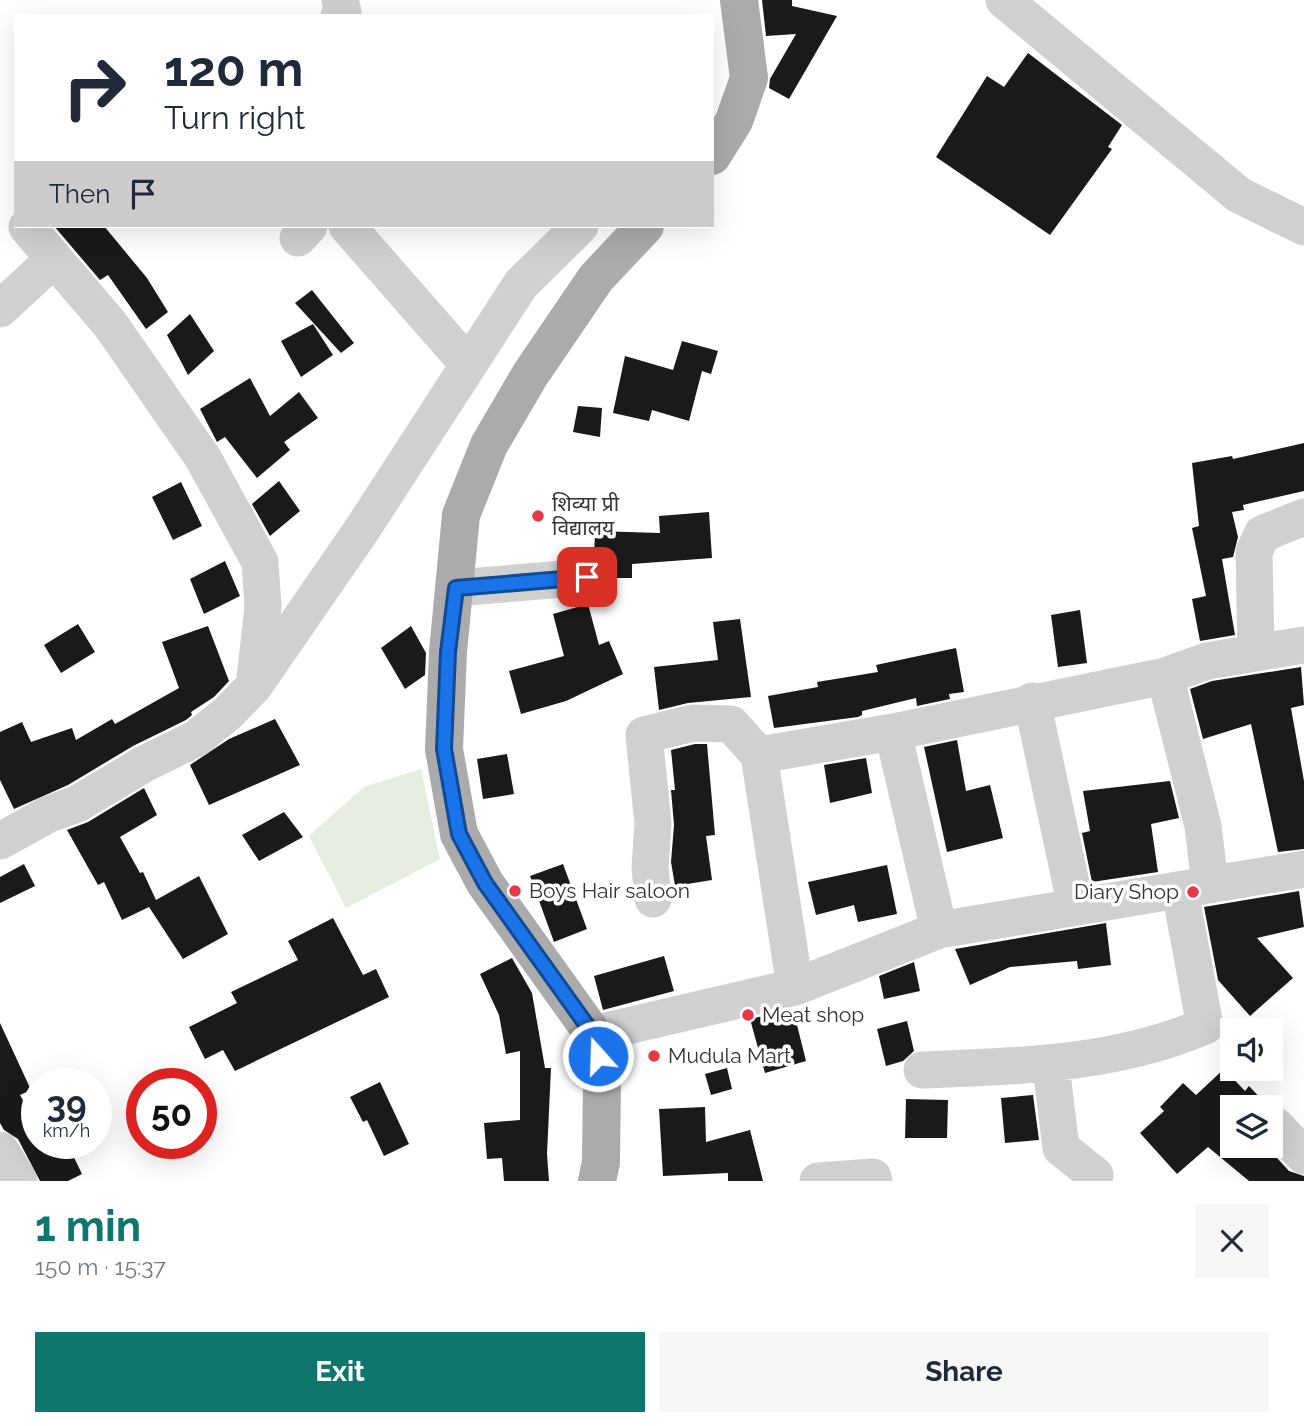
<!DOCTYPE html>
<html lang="en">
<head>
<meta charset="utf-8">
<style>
	body { margin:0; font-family:Raleway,"Noto Sans Devanagari",sans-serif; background:#f6f6f7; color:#1f2937; height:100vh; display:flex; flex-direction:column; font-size:26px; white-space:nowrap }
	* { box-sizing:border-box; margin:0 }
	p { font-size:23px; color:#747a83 }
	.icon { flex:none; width:38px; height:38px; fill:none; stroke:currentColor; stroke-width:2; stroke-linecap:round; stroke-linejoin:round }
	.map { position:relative; height:1181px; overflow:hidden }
	.drawer { display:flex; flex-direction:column; background:#fff; flex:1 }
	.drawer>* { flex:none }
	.hud { position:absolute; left:14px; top:14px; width:700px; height:214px; border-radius:0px; box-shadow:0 7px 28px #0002; background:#fff; color:#1f2937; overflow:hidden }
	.controls { position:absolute; left:1220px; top:1018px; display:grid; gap:14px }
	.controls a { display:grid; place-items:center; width:63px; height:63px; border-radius:0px; background:#fff; box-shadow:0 7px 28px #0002; font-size:35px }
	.speed { position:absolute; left:21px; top:1068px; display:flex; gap:14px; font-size:35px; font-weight:700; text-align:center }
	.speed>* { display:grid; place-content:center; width:91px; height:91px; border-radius:50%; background:#fff; box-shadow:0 7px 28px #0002; line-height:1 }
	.speed small { font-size:18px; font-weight:400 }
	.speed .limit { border:10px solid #d22; background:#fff; color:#111 }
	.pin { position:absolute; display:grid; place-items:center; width:60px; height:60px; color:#fff; margin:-30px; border-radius:14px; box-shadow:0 4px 10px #0006 }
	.me { position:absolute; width:77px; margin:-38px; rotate:340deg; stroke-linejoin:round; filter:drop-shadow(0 0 5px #0008) }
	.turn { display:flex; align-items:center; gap:24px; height:147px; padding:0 35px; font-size:32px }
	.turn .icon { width:91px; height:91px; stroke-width:2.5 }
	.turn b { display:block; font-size:49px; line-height:60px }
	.then { display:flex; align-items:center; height:66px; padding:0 35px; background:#0003; gap:14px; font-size:26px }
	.round { display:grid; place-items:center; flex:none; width:74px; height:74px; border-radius:0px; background:#f6f6f7 }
	.head { display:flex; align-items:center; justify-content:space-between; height:119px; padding:0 35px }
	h1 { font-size:42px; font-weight:700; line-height:52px; color:#0f766e }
	.action { display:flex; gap:14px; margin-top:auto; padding:14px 35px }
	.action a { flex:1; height:80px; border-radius:0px; background:#0f766e; color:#fff; font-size:28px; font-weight:700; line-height:80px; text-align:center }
	.action a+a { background:#f6f6f7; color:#1f2937 }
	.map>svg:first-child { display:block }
	.green { fill:#e6ecdf }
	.building { fill:#1a1a1a }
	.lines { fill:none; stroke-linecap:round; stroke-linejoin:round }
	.minor { stroke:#d0d0d0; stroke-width:37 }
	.major { stroke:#ababab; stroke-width:38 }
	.route-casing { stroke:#114b97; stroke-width:18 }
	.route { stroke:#1a73e8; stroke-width:12 }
	.poi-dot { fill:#e63946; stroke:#fff; stroke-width:2.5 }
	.labels { text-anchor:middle; stroke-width:7; stroke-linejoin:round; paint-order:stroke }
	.poi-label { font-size:21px; fill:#333; stroke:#fff; text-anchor:start }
</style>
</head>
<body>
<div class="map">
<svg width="1304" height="1181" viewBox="0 0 1304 1181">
	<rect width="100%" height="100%" fill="#fff"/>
	<path class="green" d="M421,769L440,859L346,908L309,836L364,787Z"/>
	<path class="building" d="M762,0H792V6L837,16L789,99L769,88L770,79L796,34L766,36Z
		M1028,53L1122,125L1108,147L1112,149L1050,235L936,157L987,76L1004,87Z
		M54,226H104L147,278L168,312L146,329L108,275L100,280Z
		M312,290L354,343L341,353L295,303Z
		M190,314L214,351L188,375L167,335Z
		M313,324L333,355L301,377L281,341Z
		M682,341L718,351L711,374L702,371L689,421L652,410L649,421L613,413L625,356L673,370Z
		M250,378L270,416L299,392L318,418L284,442L290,450L257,478L225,437L217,442L200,409Z
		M578,406L602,408L600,437L573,432Z
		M1304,443V491L1243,505L1244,510L1232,512L1238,537L1233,557L1222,559L1235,635L1200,641L1192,599L1206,596L1192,528L1199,526L1192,463L1232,456L1233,459Z
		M279,481L300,511L270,536L252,504Z
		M181,482L202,526L173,540L152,497Z
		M709,512L712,558L632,564V578H608L605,566L594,558L595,531L660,533L659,516Z
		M225,561L240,596L204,614L190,579Z
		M588,604L599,645L609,641L623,674L566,701L521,714L509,671L564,656L553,614Z
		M1080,610L1087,663L1058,667L1051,615Z
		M740,619L751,697L688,703L659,710L654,667L718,660L713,622Z
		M78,624L95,652L61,673L44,645Z
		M208,626L229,681L214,697L191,712L192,715L186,720L133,746L68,785L14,809L0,780V732L22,722L31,742L72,728L76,740L112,719L115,724L179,688L162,642Z
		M411,626L426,653L425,675L405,689L381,648Z
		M956,648L964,692L949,694L950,699L917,706L916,698L862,711V715L858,717L774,728L768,696L818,687L817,682L878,672L876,665Z
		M1301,667L1304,705L1291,708L1304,781V849L1278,852L1251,724L1203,739L1190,689L1212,681Z
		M275,719L300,765L209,805L190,765L229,739Z
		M957,740L966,791L990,785L1003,838L947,852L924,747Z
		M695,744H707L715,835L706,836L712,880L675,886L671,862L674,825L671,790H675L671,750Z
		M507,754L514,794L483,799L477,759Z
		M866,758L872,793L830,803L824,765Z
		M1170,781L1179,818L1151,824L1158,872L1092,882L1082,833L1090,831L1083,791Z
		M144,788L157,815L120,837L140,873L143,872L156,900L199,876L228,934L183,959L149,907L122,920L104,882L98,885L67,830L88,822Z
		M284,812L303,837L259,861L242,835Z
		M24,864L35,886L0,903V877Z
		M563,864L587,929L554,942L530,876Z
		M887,865L897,914L858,922L854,905L816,915L808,882Z
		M1299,891L1304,927L1257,938L1293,978L1250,1016L1218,980L1204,907Z
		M333,918L363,975L376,969L389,997L235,1071L223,1050L205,1059L189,1027L237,1003L231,992L298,960L288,941Z
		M1106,923L1111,965L1078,969L1077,961L1010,967L970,985L955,949Z
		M664,956L674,991L603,1010L594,976Z
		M512,958L532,993L545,1068H551L547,1154L549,1181H504L502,1158L487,1159L484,1123L520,1120V1051L506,1054L499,1015L480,974Z
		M914,962L920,991L884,999L879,976Z
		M793,1009L806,1061L765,1073L750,1019Z
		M907,1021L914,1051L903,1061L886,1066L877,1029Z
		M0,1023L31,1090L20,1095L37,1126V1143H46L52,1153L68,1145L82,1174L68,1181H40L18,1139L4,1130L0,1123Z
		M727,1068L732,1089L711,1095L705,1074Z
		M1224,1069L1245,1091L1249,1086L1269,1107L1232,1108V1146H1266L1289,1171L1304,1176V1181H1249L1208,1147L1177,1174L1140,1133L1164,1111L1160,1107L1183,1083L1196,1095Z
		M380,1082L409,1144L384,1156L367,1120L363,1122L350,1097Z
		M1033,1095L1039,1140L1005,1143L1001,1098Z
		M906,1099L948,1100L947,1138H905Z
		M705,1107L706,1142L750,1130L763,1181H728V1173L663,1176L659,1109Z"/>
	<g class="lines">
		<path class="minor" d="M1004,0L1239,195L1304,227
			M339,16L343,12L340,0
			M347,226L467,363
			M27,227L110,324L203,458L260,562L263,607L255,679
			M298,238L309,226
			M0,309L54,259
			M456,588L587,577
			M1256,653L1254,552L1262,534L1304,517
			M1165,676L1203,826L1210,885
			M1032,701L1076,907
			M893,732L939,930
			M759,755L893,732L1165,676L1207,661L1304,645
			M0,841L49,814L77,804L144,764L197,738L228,713L254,686L363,528L521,284L580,226
			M653,899L650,868L653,824L644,735L693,723L731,724L759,755L795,987
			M593,1034L795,987L939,930L1304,869
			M1051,1065L1061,1148L1095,1175
			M922,1070C1019,1066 1114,1065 1205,1026L1180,891
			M1276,1126L1304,1156
			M0,1150L19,1181
			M818,1181L873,1177L874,1181"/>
		<path class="major" d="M712,156L734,121L749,78L739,0
			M597,1181L601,1162L602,1079L593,1034L485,883L459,834L444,749L448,652L461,515L489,445L530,375L596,278L645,226"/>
	</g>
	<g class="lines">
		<defs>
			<path id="route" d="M587,577L456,588L448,652L444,749L459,834L485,883L593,1034L598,1056"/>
		</defs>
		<use href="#route" class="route-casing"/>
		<use href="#route" class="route"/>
	</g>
	<g class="poi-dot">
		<circle cx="538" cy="516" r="7"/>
		<circle cx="515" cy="891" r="7"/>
		<circle cx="1193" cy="892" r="7"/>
		<circle cx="748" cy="1015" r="7"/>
		<circle cx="654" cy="1056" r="7"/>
	</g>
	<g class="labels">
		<g class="poi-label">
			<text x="552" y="511">शिव्या प्री<tspan x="552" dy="24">विद्यालय</tspan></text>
			<text x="529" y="898">Boys Hair saloon</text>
			<text x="1179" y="899" text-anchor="end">Diary Shop</text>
			<text x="762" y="1022">Meat shop</text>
			<text x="668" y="1063">Mudula Mart</text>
		</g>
	</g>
</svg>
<div class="controls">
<a><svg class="icon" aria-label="sound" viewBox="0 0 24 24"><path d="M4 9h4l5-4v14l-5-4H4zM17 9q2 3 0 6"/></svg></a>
<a><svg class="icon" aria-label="layers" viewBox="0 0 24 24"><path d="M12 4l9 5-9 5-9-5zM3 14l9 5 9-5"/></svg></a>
</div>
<div class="speed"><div>39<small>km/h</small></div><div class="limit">50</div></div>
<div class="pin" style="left:587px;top:577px;background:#d93025"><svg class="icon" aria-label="arrive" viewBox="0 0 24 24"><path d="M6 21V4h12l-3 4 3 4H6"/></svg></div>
<svg class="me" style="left:598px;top:1056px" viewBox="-20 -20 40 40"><circle r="17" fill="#1a73e8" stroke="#fff" stroke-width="3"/><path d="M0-11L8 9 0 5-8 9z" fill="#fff"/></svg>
<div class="hud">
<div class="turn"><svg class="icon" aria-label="right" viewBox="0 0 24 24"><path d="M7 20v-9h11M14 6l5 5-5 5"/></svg><div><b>120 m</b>Turn right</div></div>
<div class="then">Then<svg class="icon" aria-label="arrive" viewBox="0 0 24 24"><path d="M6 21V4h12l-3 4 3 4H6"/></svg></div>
</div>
</div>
<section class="drawer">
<div class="head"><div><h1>1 min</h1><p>150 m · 15:37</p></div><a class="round"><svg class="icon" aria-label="close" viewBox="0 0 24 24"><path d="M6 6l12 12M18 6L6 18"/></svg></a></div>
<div class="action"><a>Exit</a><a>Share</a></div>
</section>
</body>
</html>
